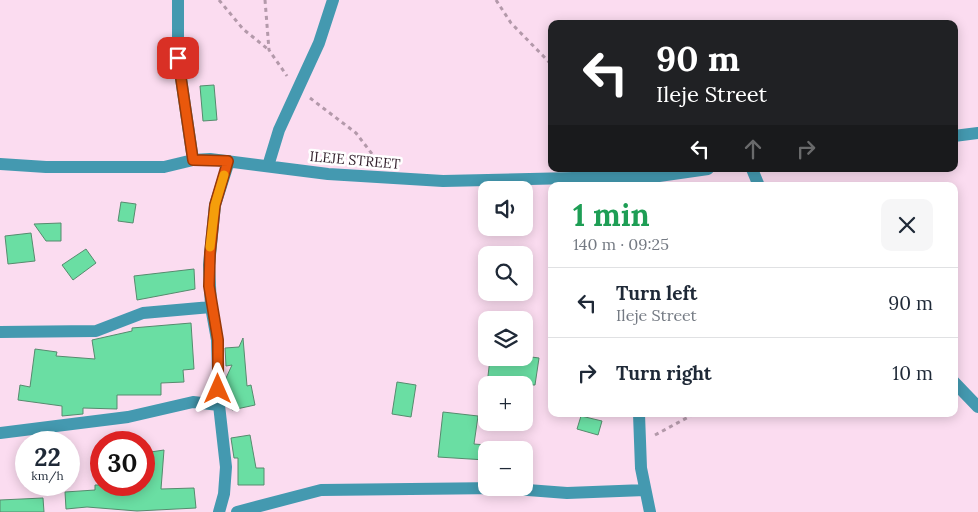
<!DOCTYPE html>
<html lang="en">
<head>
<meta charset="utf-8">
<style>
	body { margin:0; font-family:Lora,serif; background:#f6f6f7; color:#1f2937; height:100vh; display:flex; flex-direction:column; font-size:19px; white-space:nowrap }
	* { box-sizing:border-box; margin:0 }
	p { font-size:16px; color:#747a83 }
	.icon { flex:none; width:28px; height:28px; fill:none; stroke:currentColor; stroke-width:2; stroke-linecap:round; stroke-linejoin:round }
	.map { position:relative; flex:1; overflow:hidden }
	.details { position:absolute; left:548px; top:182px; width:410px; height:235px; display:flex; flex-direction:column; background:#fff; border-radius:10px; box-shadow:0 2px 12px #0003 }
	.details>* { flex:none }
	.guide { position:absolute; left:548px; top:20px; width:410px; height:152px; border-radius:10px; box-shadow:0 2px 12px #0003; background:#202124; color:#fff; overflow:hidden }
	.fabs { position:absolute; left:478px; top:181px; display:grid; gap:10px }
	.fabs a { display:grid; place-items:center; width:55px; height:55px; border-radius:10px; background:#fff; box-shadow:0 2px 12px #0003; font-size:25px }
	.speed { position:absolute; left:15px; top:431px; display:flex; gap:10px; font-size:25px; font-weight:700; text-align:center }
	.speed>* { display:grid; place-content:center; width:65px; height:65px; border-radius:50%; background:#fff; box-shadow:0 2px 12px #0003; line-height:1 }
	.speed small { font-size:12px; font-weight:400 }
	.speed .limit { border:8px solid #d22; background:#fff; color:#111 }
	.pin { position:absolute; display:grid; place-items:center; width:42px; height:42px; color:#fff; margin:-21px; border-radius:10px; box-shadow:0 2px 8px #0006 }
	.me { position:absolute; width:55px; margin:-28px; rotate:0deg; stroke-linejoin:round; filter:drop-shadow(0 0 4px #0008) }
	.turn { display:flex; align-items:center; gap:18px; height:105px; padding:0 25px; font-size:22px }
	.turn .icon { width:65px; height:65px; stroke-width:2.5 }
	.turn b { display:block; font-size:35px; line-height:42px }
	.lanes { display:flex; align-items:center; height:48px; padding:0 25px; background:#0003; justify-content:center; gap:25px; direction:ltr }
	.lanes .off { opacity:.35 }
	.round { display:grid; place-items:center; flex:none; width:52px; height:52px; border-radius:10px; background:#f6f6f7 }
	.overview { display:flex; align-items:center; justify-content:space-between; height:85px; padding:0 25px }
	h1 { font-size:30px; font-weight:800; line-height:38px; color:#1e9e55 }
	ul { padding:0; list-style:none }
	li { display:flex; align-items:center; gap:15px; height:70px; padding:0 25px; border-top:1px solid #e0e1e3 }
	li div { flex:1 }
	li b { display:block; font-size:19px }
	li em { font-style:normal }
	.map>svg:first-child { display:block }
	.building { fill:#6adea3; stroke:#568b6e }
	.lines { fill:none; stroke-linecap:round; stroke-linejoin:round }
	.path { stroke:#b399aa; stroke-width:3; stroke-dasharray:4 4; stroke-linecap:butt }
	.minor { stroke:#4499b0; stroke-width:12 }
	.route-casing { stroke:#983908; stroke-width:12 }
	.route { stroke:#ea580c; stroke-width:9 }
	.slow { stroke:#f59e0b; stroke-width:9 }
	.labels { text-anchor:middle; stroke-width:5; stroke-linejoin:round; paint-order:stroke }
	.street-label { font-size:14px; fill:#301e2a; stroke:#fff }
</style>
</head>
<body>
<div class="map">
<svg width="978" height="512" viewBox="0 0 978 512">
	<rect width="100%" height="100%" fill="#fbdcf0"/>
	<path class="building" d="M214,85L217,120L203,121L200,86Z
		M121,202L136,204L133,223L118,221Z
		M61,223V241H46L34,224Z
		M31,233L35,261L8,264L5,236Z
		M86,249L96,263L73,280L62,265Z
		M194,269L195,289L137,300L134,276Z
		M191,323L194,369L183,370L184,382L161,383V395H117V409L83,408V414L62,416V406L18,400L20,385L30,387L35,349L57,352L56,356L95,359L92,340L132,331V328Z
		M243,338L247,386L251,385L255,405L232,410L227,394L226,378L232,365L226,366L225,348L239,347Z
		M524,356L539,358L535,385H487L490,358Z
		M397,382L416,385L411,417L392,414Z
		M443,412L478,416L474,444L486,445V460L438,457Z
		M581,416L602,421L598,435L577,429Z
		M250,435L256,468H264V485H238V458H234L231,438Z
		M164,450L161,489L194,488L196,508L137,511L87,507L66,509L65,492L95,490V485H144V453Z
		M43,498L44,512H0V500Z"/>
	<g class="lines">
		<path class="path" d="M219,0L243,29L269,50
			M265,0L269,50L287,76
			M496,0L511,23L551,64
			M310,98L356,133L379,163
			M655,435L694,414"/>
		<path class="minor" d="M178,0V58L193,160
			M954,136L978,133
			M0,164L46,167H164L193,160L210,159L328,174L443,181L659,176L708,169
			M268,166L279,130L319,43L333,0
			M752,169L759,186
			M0,332L96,331L143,313L211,307
			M954,382L978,407
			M639,414L641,468L650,512
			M0,433L128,417L193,402L219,405
			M219,512L224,494L226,467L219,405L217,340L211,307L209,265L215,205L229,161
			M237,512L321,490L500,488L567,493L645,490"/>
	</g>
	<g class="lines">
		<defs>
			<path id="route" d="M178,58L193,160L228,161L215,205L210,253L209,286L218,340V389"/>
		</defs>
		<use href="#route" class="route-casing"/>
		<use href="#route" class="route"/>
		<path class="slow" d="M210,247L215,205L224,175"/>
	</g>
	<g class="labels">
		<g class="street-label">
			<text transform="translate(355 160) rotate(5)" y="5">ILEJE STREET</text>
		</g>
	</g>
</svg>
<div class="fabs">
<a><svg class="icon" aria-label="sound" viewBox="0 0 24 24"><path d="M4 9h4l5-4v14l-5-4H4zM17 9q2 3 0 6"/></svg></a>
<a><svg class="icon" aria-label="search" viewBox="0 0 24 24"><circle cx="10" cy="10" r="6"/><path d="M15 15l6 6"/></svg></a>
<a><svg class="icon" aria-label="layers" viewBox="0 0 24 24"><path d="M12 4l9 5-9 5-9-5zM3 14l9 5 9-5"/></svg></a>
<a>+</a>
<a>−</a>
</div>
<div class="speed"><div>22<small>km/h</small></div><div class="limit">30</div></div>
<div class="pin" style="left:178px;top:58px;background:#d93025"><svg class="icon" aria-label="arrive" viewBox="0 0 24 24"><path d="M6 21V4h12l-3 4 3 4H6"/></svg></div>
<svg class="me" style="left:218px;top:389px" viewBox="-20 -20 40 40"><path d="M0-17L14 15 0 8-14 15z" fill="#ea580c" stroke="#fff" stroke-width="4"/></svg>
<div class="guide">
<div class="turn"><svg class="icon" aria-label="left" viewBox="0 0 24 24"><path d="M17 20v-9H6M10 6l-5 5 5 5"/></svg><div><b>90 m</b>Ileje Street</div></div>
<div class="lanes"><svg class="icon" aria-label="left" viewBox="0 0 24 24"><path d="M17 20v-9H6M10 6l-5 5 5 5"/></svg><svg class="icon off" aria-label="ahead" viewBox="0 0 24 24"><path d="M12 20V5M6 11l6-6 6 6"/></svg><svg class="icon off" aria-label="right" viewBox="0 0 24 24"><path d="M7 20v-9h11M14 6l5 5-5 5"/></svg></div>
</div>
<section class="details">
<div class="overview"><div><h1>1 min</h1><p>140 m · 09:25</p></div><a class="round"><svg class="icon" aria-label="close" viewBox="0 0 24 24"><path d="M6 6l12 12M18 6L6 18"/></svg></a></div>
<ul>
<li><svg class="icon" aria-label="left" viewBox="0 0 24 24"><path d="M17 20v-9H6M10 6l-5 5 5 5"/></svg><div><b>Turn left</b><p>Ileje Street</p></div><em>90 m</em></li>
<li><svg class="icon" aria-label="right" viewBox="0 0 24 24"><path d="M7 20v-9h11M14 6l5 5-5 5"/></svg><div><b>Turn right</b></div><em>10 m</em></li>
</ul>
</section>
</div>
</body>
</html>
